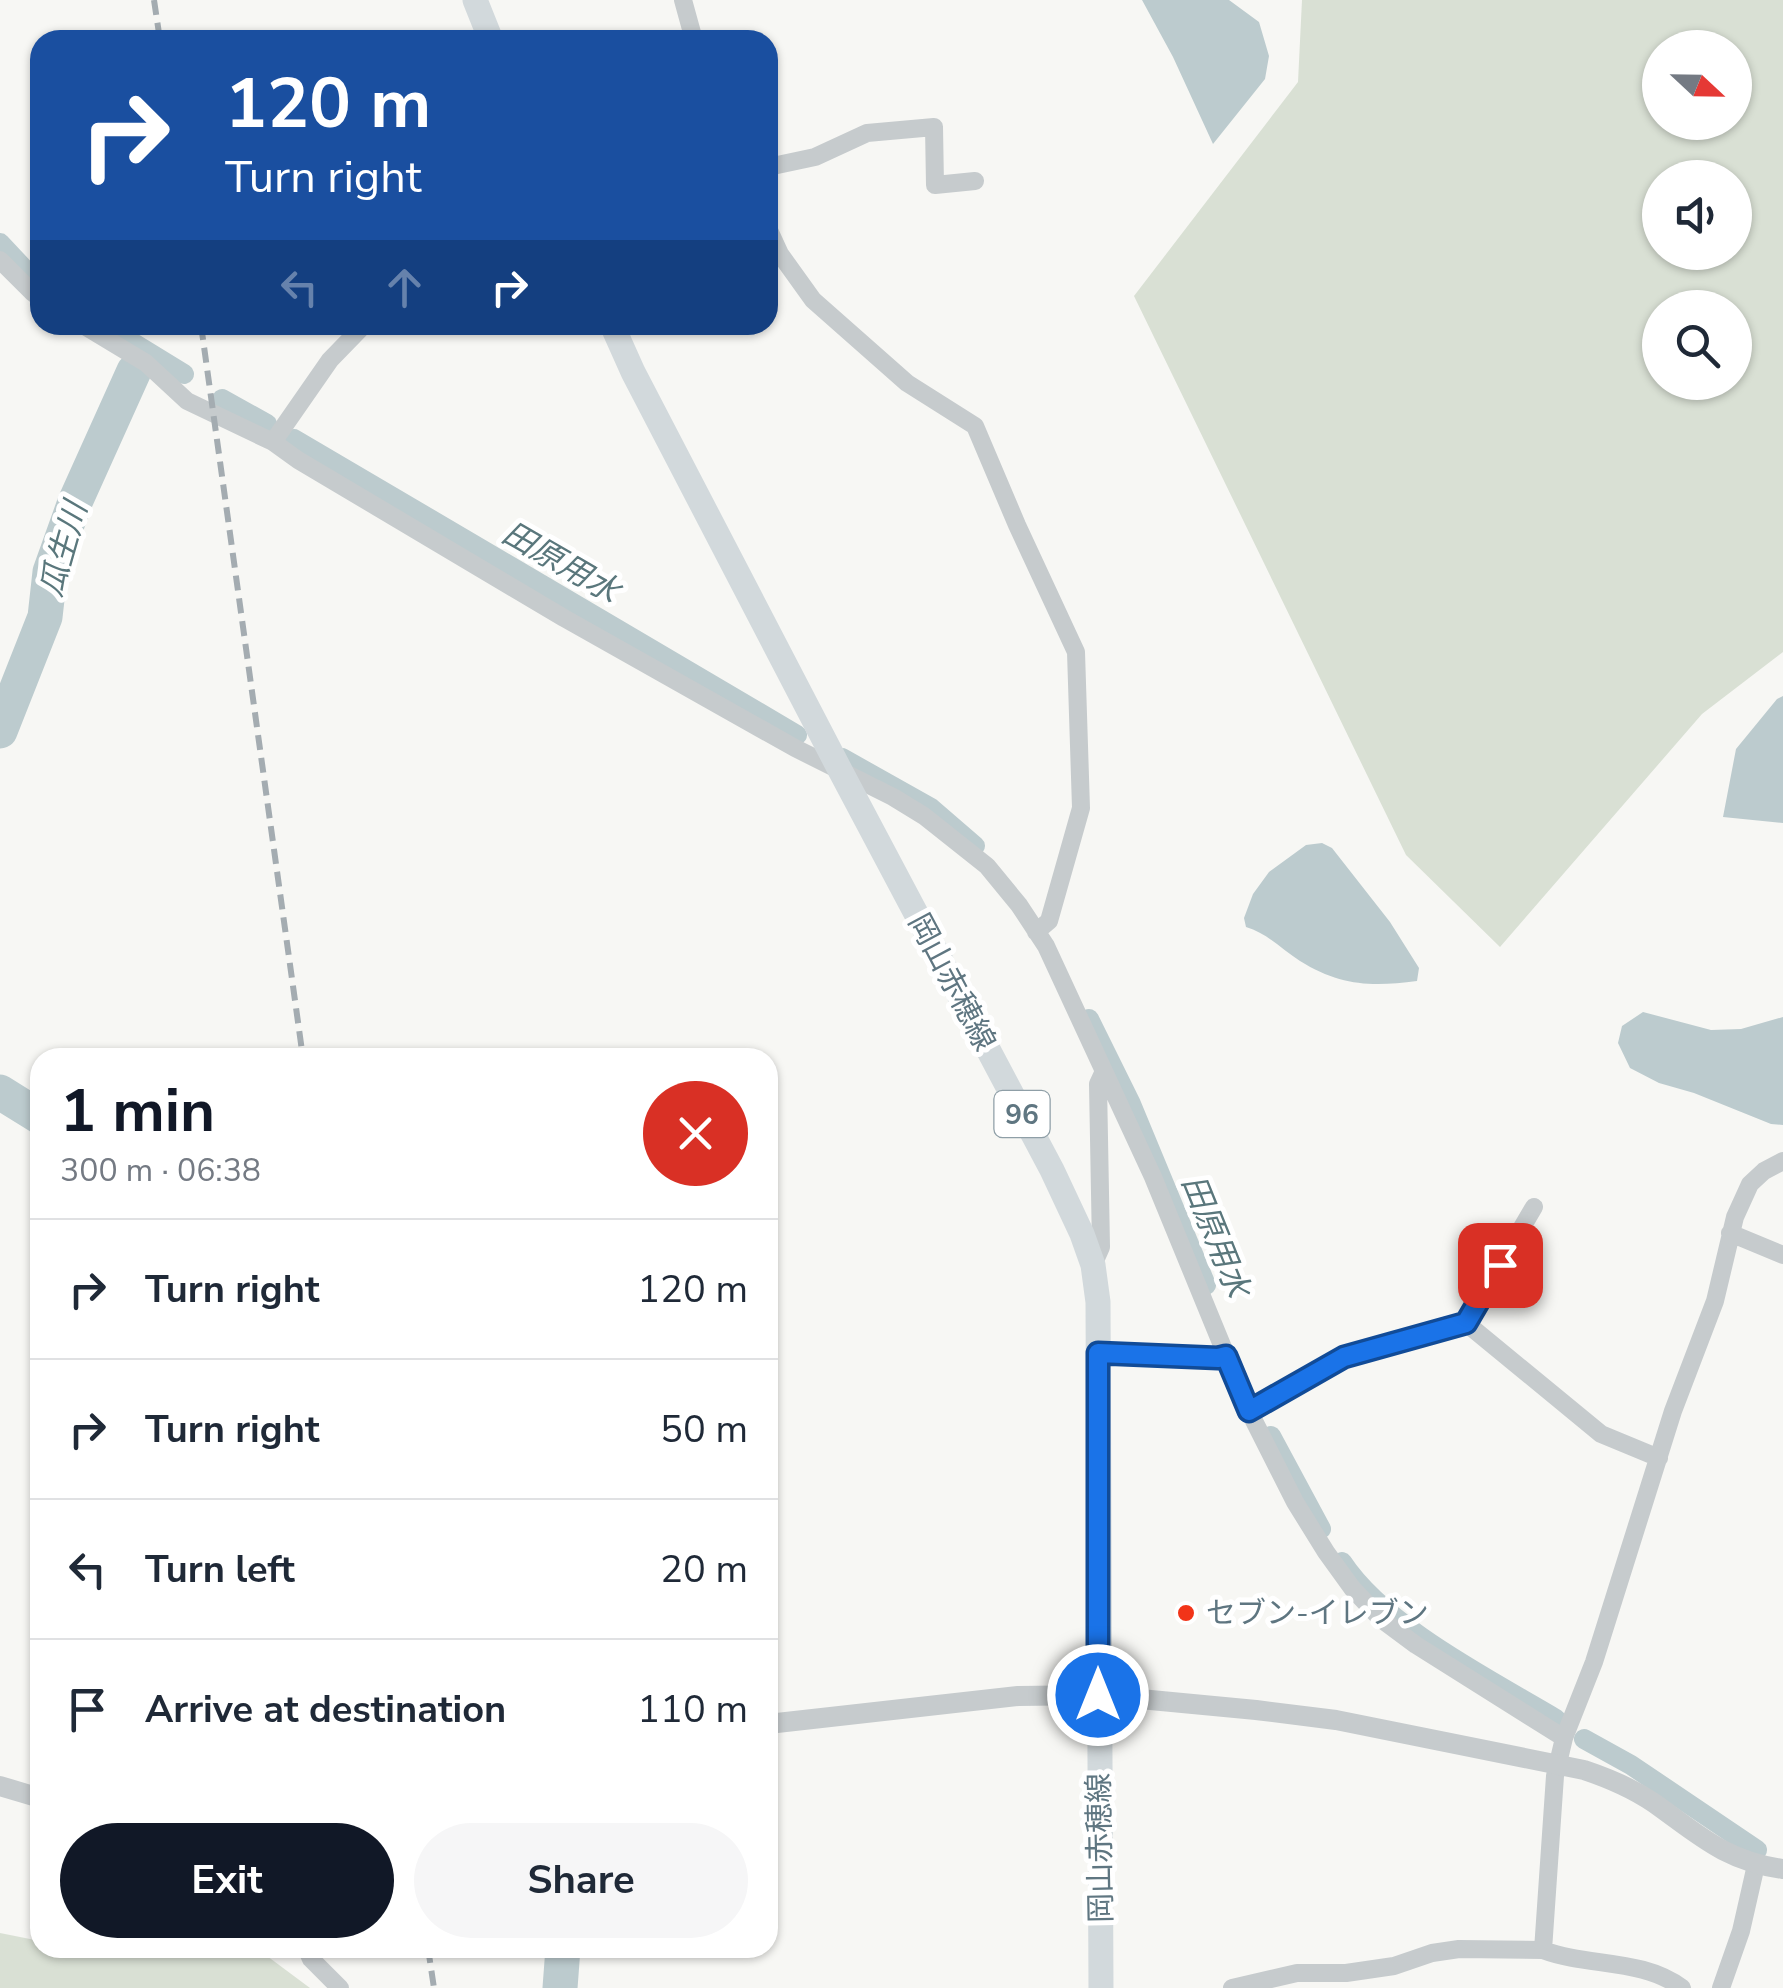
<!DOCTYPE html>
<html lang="en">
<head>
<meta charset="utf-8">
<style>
	body { margin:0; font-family:"Nunito Sans","Noto Sans JP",sans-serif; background:#f6f6f7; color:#1f2937; height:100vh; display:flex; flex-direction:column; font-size:38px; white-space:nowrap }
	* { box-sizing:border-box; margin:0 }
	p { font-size:32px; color:#747a83 }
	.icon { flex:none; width:55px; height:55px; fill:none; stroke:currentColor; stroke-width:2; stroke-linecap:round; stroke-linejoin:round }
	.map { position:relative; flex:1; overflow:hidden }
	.sheet { position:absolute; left:30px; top:1048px; width:748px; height:910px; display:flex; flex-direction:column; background:#fff; border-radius:30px; box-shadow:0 2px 8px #0004 }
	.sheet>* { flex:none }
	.guide { position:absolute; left:30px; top:30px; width:748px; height:305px; border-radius:30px; box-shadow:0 2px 8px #0004; background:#1a4fa0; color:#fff; overflow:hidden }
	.needle { width:65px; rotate:112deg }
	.tools { position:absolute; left:1642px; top:30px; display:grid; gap:20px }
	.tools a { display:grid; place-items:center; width:110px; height:110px; border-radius:50%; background:#fff; box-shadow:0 2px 8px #0004; font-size:50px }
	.pin { position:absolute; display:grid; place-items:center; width:85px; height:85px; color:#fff; margin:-42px; border-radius:20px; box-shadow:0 5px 15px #0006 }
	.me { position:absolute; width:110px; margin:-55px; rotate:0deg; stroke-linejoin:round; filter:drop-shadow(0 0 8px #0008) }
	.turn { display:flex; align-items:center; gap:35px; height:210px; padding:0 30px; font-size:45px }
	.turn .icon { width:130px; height:130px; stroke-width:2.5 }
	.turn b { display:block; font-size:70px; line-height:85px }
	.lanes { display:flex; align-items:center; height:95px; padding:0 30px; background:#0003; justify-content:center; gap:50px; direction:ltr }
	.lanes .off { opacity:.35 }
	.round { display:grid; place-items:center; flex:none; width:105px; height:105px; border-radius:52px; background:#f6f6f7 }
	.summary { display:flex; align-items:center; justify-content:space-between; height:170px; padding:0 30px }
	h1 { font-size:60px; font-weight:700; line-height:75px; color:#111827 }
	.cta { display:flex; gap:20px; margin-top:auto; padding:20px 30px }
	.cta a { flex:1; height:115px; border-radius:60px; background:#111827; color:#fff; font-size:40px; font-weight:700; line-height:115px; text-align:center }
	.cta a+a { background:#f6f6f7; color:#1f2937 }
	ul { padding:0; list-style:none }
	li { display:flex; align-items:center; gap:30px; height:140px; padding:0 30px; border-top:2px solid #e0e1e3 }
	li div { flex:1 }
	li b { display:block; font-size:38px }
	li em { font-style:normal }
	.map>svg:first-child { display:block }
	.green { fill:#d9e0d4; fill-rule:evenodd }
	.water { fill:#bccbce }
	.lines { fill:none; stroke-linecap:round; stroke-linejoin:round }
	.canal { stroke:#bccbce; stroke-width:20 }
	.river { stroke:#bccbce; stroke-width:35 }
	.minor { stroke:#c6cbcd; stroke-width:18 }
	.tertiary { stroke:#c6cbcd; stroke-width:20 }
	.primary { stroke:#d2d9dc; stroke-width:25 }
	.rail { stroke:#a4acb1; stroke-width:6; stroke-dasharray:15 8; stroke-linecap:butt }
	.route-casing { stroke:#114b97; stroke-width:25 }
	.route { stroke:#1a73e8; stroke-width:18 }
	.poi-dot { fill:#f23418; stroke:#fff; stroke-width:4 }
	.labels { text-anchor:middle; stroke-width:10; stroke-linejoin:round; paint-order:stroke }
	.shield { fill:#fff; stroke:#8f9fa7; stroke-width:2.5 }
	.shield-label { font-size:28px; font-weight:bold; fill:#5f7681 }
	.street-label { font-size:30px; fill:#5f7681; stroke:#fff }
	.poi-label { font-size:30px; fill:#5f7681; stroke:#fff; text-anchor:start }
	.water-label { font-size:32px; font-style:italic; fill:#5a777c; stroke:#fff }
</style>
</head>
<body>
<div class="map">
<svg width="1783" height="1988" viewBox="0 0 1783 1988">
	<rect width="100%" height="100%" fill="#f7f7f4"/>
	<path class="green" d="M1302,0H1783V652L1702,714L1500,947L1406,855L1134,296L1298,82ZM1660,48H1735V122H1660ZM1660,178H1735V252H1660ZM1660,308H1735V382H1660Z
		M0,1933L40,1941V1948H246L267,1956L310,1988H0Z"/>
	<path class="water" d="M1142,0H1229L1259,22L1269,56L1265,79L1213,144L1173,57Z
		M1783,696V823L1723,817L1736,749L1777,699Z
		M1322,843L1332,848L1390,922L1419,968L1417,981C1372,987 1340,986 1300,961C1281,949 1267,933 1246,927L1244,918L1253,894L1269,872L1306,845Z
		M1643,1012L1711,1030L1741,1029L1783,1017V1125L1771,1124L1694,1093L1659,1083L1630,1068L1618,1043L1622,1026Z"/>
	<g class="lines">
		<path class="canal" d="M0,243L29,274L40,283
			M104,325L184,374
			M222,399L267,424
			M294,439L797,735
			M842,758L931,808L975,846
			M1089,1019L1131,1104L1206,1285
			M1271,1436L1321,1529
			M1342,1562C1385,1627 1489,1679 1556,1719
			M1584,1739L1631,1765L1757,1850"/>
		<path class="river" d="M0,731L45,617L50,572L75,502L134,371
			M0,1092L40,1117
			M560,1988L563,1948"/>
		<path class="minor" d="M683,0L694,40
			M768,167L815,157L867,133L934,127L935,185L975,181
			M768,228L780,254L813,300L907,383L975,426L1017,525L1076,652L1081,808L1049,921L1036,932
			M0,260L32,292L40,298
			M83,325L146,363L187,401L273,442L298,460L564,618L795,748L893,797L924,816L987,866L1019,905L1046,946L1153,1177L1249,1411L1295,1502L1326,1552L1352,1588L1381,1619L1416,1645L1564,1738
			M273,442L330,360L364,325
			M1730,1233L1783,1255
			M1093,1265L1101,1247L1098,1084L1104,1071
			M1466,1323L1534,1207
			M1098,1353L1218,1358L1226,1356
			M1249,1411L1344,1357L1466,1323L1601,1434L1659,1458
			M306,1948L311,1959L340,1988
			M1543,1950C1588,1967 1642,1958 1682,1988
			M1232,1988L1297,1973H1346L1394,1966L1432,1953L1459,1949L1543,1950L1555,1776L1564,1738L1594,1662L1673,1411L1715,1301L1735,1217L1750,1184L1764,1171L1783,1161
			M1721,1988L1741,1931L1756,1865"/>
		<path class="tertiary" d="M768,1724L1018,1696L1098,1695L1256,1710L1336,1720L1584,1770C1608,1778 1632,1788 1654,1803C1699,1835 1725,1861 1783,1869
			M0,1786L40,1798"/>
		<path class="primary" d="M475,0L491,40
			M612,325L633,372L841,772L1052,1170L1082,1234L1093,1265L1098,1302L1101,1988"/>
		<path class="rail" d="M154,0L160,40
			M201,325L303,1058
			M428,1948L434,1988"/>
	</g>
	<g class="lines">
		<defs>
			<path id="route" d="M1098,1695V1353L1218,1358L1226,1356L1249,1411L1344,1357L1466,1323L1500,1265"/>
		</defs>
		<use href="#route" class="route-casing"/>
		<use href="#route" class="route"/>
	</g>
	<circle class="poi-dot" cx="1186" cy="1613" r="10"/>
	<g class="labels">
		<rect class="shield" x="994.5" y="1091" width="55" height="46" rx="8"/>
		<g class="shield-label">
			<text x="1022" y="1124">96</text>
		</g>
		<g class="street-label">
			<text transform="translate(952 982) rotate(62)" y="10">岡山赤穂線</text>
			<text transform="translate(1100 1848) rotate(-91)" y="10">岡山赤穂線</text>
		</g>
		<g class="poi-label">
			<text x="1206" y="1623">セブン-イレブン</text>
		</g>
		<g class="water-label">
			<text transform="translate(63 549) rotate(-74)" y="11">瓜生川</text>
			<text transform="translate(561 562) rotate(30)" y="11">田原用水</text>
			<text transform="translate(1216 1236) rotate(68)" y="11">田原用水</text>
		</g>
	</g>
</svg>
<div class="tools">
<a><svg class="needle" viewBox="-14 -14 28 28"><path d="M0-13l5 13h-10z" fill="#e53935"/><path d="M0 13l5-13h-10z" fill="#747a83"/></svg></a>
<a><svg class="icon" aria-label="sound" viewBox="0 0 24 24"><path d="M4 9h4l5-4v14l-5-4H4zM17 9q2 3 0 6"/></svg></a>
<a><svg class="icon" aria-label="search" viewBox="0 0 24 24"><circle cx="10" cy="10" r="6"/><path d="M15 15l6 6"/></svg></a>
</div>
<div class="pin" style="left:1500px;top:1265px;background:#d93025"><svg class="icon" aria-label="arrive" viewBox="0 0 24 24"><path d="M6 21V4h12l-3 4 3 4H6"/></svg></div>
<svg class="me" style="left:1098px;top:1695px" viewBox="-20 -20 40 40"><circle r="17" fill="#1a73e8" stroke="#fff" stroke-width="3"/><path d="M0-11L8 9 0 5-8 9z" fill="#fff"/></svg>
<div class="guide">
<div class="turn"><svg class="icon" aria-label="right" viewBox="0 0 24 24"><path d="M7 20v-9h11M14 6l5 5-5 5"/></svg><div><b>120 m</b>Turn right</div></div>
<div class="lanes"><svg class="icon off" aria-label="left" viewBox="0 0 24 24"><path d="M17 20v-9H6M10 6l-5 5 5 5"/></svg><svg class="icon off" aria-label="ahead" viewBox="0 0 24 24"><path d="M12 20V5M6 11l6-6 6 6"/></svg><svg class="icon" aria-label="right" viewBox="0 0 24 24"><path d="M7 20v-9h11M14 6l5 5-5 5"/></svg></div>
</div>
<section class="sheet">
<div class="summary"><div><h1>1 min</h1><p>300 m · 06:38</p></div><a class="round" style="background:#d93025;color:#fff"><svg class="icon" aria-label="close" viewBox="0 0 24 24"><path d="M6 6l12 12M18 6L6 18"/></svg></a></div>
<ul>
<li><svg class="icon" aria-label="right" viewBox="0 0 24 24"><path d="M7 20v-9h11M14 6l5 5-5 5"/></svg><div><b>Turn right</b></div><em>120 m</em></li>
<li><svg class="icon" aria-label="right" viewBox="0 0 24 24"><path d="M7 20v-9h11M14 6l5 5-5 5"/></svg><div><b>Turn right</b></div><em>50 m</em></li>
<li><svg class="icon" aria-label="left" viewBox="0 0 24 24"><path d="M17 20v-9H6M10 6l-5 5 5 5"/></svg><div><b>Turn left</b></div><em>20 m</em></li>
<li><svg class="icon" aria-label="arrive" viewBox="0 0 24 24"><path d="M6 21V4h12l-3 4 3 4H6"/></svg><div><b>Arrive at destination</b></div><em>110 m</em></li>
</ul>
<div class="cta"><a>Exit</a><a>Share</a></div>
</section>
</div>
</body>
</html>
